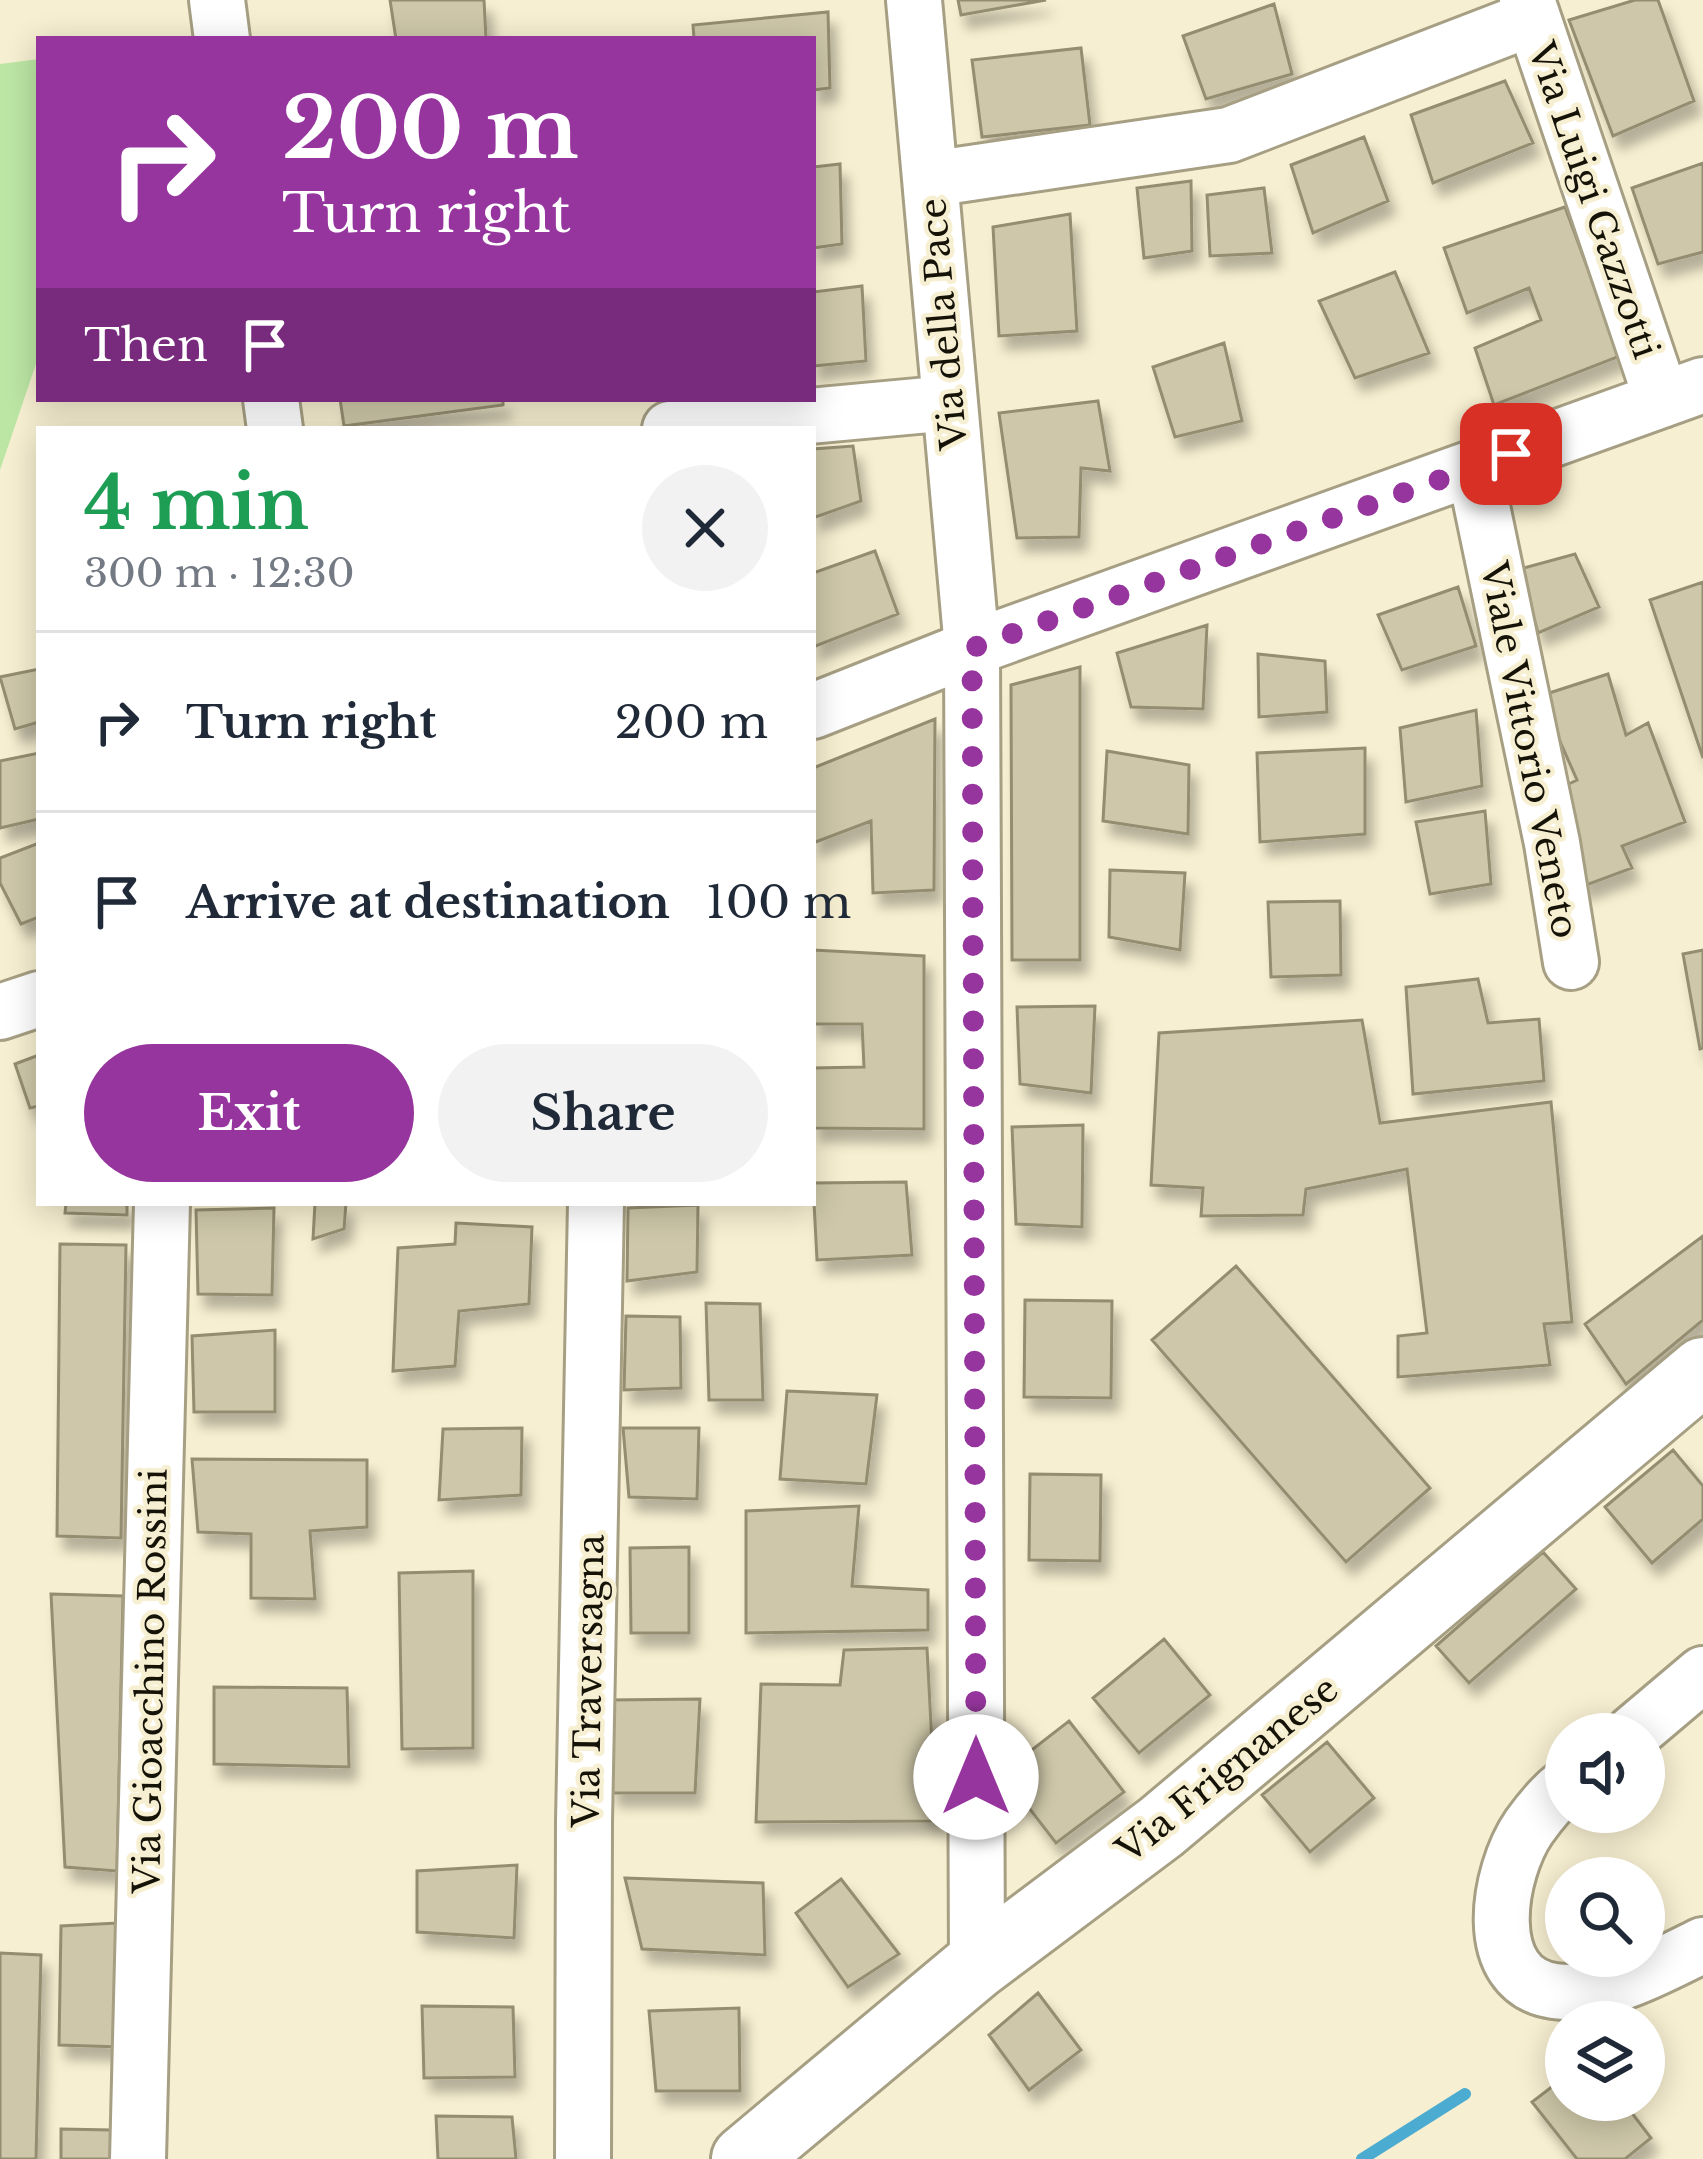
<!DOCTYPE html>
<html lang="en">
<head>
<meta charset="utf-8">
<style>
	body { margin:0; font-family:"Libre Baskerville",serif; background:#f2f2f3; color:#1f2937; height:100vh; display:flex; flex-direction:column; font-size:45px; white-space:nowrap }
	* { box-sizing:border-box; margin:0 }
	p { font-size:39px; color:#747a83 }
	.icon { flex:none; width:66px; height:66px; fill:none; stroke:currentColor; stroke-width:2; stroke-linecap:round; stroke-linejoin:round }
	.map { position:relative; flex:1; overflow:hidden }
	.side { position:absolute; left:36px; top:426px; width:780px; height:780px; display:flex; flex-direction:column; background:#fff; border-radius:0px; box-shadow:0 6px 30px #0003 }
	.side>* { flex:none }
	.top-card { position:absolute; left:36px; top:36px; width:780px; height:366px; border-radius:0px; box-shadow:0 6px 30px #0003; background:#96359d; color:#fff; overflow:hidden }
	.fabs { position:absolute; left:1545px; top:1713px; display:grid; gap:24px }
	.fabs a { display:grid; place-items:center; width:120px; height:120px; border-radius:50%; background:#fff; box-shadow:0 6px 30px #0003; font-size:60px }
	.pin { position:absolute; display:grid; place-items:center; width:102px; height:102px; color:#fff; margin:-51px; border-radius:24px; box-shadow:0 6px 18px #0006 }
	.me { position:absolute; width:132px; margin:-66px; rotate:0deg; stroke-linejoin:round; filter:drop-shadow(0 0 9px #0008) }
	.turn { display:flex; align-items:center; gap:42px; height:252px; padding:0 48px; font-size:54px }
	.turn .icon { width:156px; height:156px; stroke-width:2.5 }
	.turn b { display:block; font-size:84px; line-height:102px }
	.then { display:flex; align-items:center; height:114px; padding:0 48px; background:#0003; gap:24px; font-size:45px }
	.round { display:grid; place-items:center; flex:none; width:126px; height:126px; border-radius:63px; background:#f2f2f3 }
	.head { display:flex; align-items:center; justify-content:space-between; height:204px; padding:0 48px }
	h1 { font-size:72px; font-weight:700; line-height:90px; color:#1e9e55 }
	.button { display:flex; gap:24px; margin-top:auto; padding:24px 48px }
	.button a { flex:1; height:138px; border-radius:72px; background:#96359d; color:#fff; font-size:48px; font-weight:700; line-height:138px; text-align:center }
	.button a+a { background:#f2f2f3; color:#1f2937 }
	ul { padding:0; list-style:none }
	li { display:flex; align-items:center; gap:36px; height:180px; padding:0 48px; border-top:3px solid #e0e1e3 }
	li div { flex:1 }
	li b { display:block; font-size:45px }
	li em { font-style:normal }
	.map>svg:first-child { display:block }
	.green { fill:#bce6a4 }
	.lines { fill:none; stroke-linecap:round; stroke-linejoin:round }
	.stream { stroke:#4cabd0; stroke-width:12 }
	.building { fill:#cec7a9; stroke:#958d71; stroke-width:3; filter:url(#shadow) }
	.minor-casing { stroke:#a69f83; stroke-width:60 }
	.major-casing { stroke:#a69f83; stroke-width:72 }
	.minor { stroke:#fff; stroke-width:54 }
	.major { stroke:#fff; stroke-width:66 }
	.route { stroke:#96359d; stroke-width:21; stroke-dasharray:0 37.8 }
	.labels { text-anchor:middle; stroke-width:9; stroke-linejoin:round; paint-order:stroke }
	.street-label { font-size:36px; fill:#151208; stroke:#f7efd1 }
</style>
</head>
<body>
<div class="map">
<svg width="1703" height="2159" viewBox="0 0 1703 2159">
	<defs>
		<filter id="shadow"><feDropShadow dx="7" dy="13" stdDeviation="6" flood-color="#0004"/></filter>
	</defs>
	<rect width="100%" height="100%" fill="#f7efd1"/>
	<path class="green" d="M39,59V355L0,470V64Z"/>
	<g class="lines">
		<path class="stream" d="M1362,2159L1465,2094"/>
	</g>
	<path class="building" d="M390,0H484L486,39H396Z
		M958,0H1046L961,15Z
		M1635,0H1658L1694,101L1613,136L1569,20Z
		M1274,4L1292,74L1206,99L1183,36Z
		M828,12L830,88L813,90V39H694L693,25Z
		M1081,48L1090,125L982,137L972,60Z
		M1505,81L1533,143L1433,183L1411,115Z
		M1364,137L1388,201L1313,233L1291,165Z
		M1703,163V252L1658,264L1632,188Z
		M840,164L842,244L813,248V167Z
		M1191,181L1192,251L1144,258L1137,188Z
		M1264,188L1272,253L1210,256L1207,195Z
		M1565,207L1620,356L1494,405L1475,348L1541,320L1529,288L1467,313L1444,248Z
		M1070,214L1077,331L999,336L993,227Z
		M1395,272L1429,353L1355,378L1319,301Z
		M862,286L866,361L813,366V292Z
		M1224,343L1242,421L1175,437L1153,367Z
		M340,399H503V405L344,426Z
		M1098,401L1110,471L1081,468L1079,537L1017,538L999,413Z
		M853,446L861,501L813,518V449Z
		M875,551L898,614L813,647V573Z
		M1575,554L1599,607L1538,633L1520,569Z
		M1703,582V758L1650,600Z
		M1458,587L1476,646L1402,670L1378,615Z
		M1207,625L1203,709L1131,707L1117,653Z
		M1258,654L1325,661L1327,712L1259,717Z
		M1080,667V960H1012L1011,685Z
		M39,669V722L15,729L0,677Z
		M1608,674L1626,735L1648,723L1685,822L1622,846L1632,868L1581,887L1558,789L1577,780L1540,696Z
		M1476,710L1482,786L1406,802L1400,728Z
		M935,719L934,890L873,893L871,821L813,843V768Z
		M1365,748V834L1260,842L1257,753Z
		M1107,751L1189,765L1188,834L1103,821Z
		M39,753V819L0,828V761Z
		M1485,811L1491,884L1430,894L1416,822Z
		M39,843V917L21,924L0,883V858Z
		M1110,870L1185,873L1180,950L1109,937Z
		M1340,901L1341,975L1271,977L1268,902Z
		M813,950L924,956V1129L813,1128V1068L864,1067L862,1024H813Z
		M1703,950V1048L1700,1049L1683,954Z
		M1478,979L1488,1023L1539,1019L1544,1081L1413,1094L1406,987Z
		M1095,1006L1091,1093L1020,1084L1017,1007Z
		M1362,1020L1380,1123L1551,1102L1572,1322L1544,1324L1550,1365L1398,1377V1336L1427,1333L1407,1169L1306,1189L1303,1215L1201,1216L1203,1188L1151,1185L1159,1033Z
		M39,1055V1106L30,1108L15,1064Z
		M1083,1125L1082,1227L1016,1224L1012,1127Z
		M906,1182L912,1255L817,1260L813,1183Z
		M66,1203H127V1215L65,1213Z
		M315,1203H346L344,1229L313,1239Z
		M698,1205L697,1272L627,1281L628,1208Z
		M274,1208L272,1295L198,1294L196,1210Z
		M456,1223L532,1227L529,1304L459,1311L455,1366L393,1371L398,1248L455,1244Z
		M1703,1236V1320L1626,1384L1585,1324Z
		M60,1244L126,1245L121,1538L57,1536Z
		M1236,1266L1430,1488L1346,1562L1152,1340Z
		M1025,1300L1112,1301L1111,1398L1024,1397Z
		M706,1303L760,1304L763,1400H709Z
		M626,1316L680,1317L681,1388L624,1390Z
		M275,1330V1412H194L192,1336Z
		M787,1391L877,1395L866,1484L780,1479Z
		M522,1428L521,1495L439,1500L443,1429Z
		M623,1428H699L697,1499L629,1497Z
		M1673,1450L1703,1486V1519L1652,1563L1605,1507Z
		M192,1459L367,1460V1527L310,1531L315,1599L251,1598V1534L198,1532Z
		M1030,1474L1101,1475L1100,1561L1029,1560Z
		M859,1506L852,1586L928,1590V1630L746,1633V1511Z
		M689,1547V1633H631L630,1548Z
		M1543,1552L1576,1589L1469,1683L1436,1646Z
		M473,1571V1748L402,1749L399,1573Z
		M51,1594L123,1596L117,1871L65,1867Z
		M1164,1639L1210,1695L1139,1753L1093,1698Z
		M927,1648L936,1821L756,1822L761,1684L840,1685L844,1650Z
		M214,1687L347,1688L349,1767L214,1764Z
		M700,1699L695,1793H611L609,1700Z
		M1069,1721L1124,1792L1056,1843L1002,1773Z
		M1327,1742L1374,1798L1310,1852L1262,1795Z
		M517,1865L514,1938L417,1932V1871Z
		M625,1878L763,1883L765,1955L642,1949Z
		M841,1879L899,1954L848,1987L796,1913Z
		M117,1923L121,2047L59,2045L61,1926Z
		M0,1953L41,1955L36,2159H0Z
		M1038,1993L1081,2050L1029,2090L989,2035Z
		M422,2006L513,2007L515,2077L424,2078Z
		M739,2008L740,2091H656L649,2011Z
		M1566,2076V2100H1622L1651,2138L1625,2159H1577L1532,2102Z
		M436,2116L512,2117L516,2159H438Z
		M61,2129L111,2130L112,2159H61Z"/>
	<g class="lines">
		<defs>
			<path id="minor" d="M217,0L222,39
				M914,0L972,648L977,1965
				M1527,0L1662,400
				M930,179L1229,135L1533,18
				M271,399L275,429
				M670,429L950,403
				M1474,468L1552,843L1571,962
				M813,711L972,648L1703,385
				M0,1012L39,999
				M1632,1734L1703,1674
				M1566,1786C1552,1797 1539,1813 1529,1827C1498,1872 1479,1980 1554,1991C1605,1998 1658,1967 1703,1945
				M138,2159L162,1203
				M583,2159L584,1822L596,1203"/>
			<path id="major" d="M745,2159L977,1965L1161,1827L1703,1371"/>
		</defs>
		<use href="#minor" class="minor-casing"/>
		<use href="#major" class="major-casing"/>
		<use href="#minor" class="minor"/>
		<use href="#major" class="major"/>
	</g>
	<g class="lines">
		<path class="route" d="M976,1777L972,648L1511,454"/>
	</g>
	<g class="labels">
		<g class="street-label">
			<text transform="translate(1594 200) rotate(71)" y="13">Via Luigi Gazzotti</text>
			<text transform="translate(943 324) rotate(-95)" y="13">Via della Pace</text>
			<text transform="translate(1530 750) rotate(79)" y="13">Viale Vittorio Veneto</text>
			<text transform="translate(150 1681) rotate(-89)" y="13">Via Gioacchino Rossini</text>
			<text transform="translate(588 1681) rotate(-89)" y="13">Via Traversagna</text>
			<text transform="translate(1227 1769) rotate(-39)" y="13">Via Frignanese</text>
		</g>
	</g>
</svg>
<div class="fabs">
<a><svg class="icon" aria-label="sound" viewBox="0 0 24 24"><path d="M4 9h4l5-4v14l-5-4H4zM17 9q2 3 0 6"/></svg></a>
<a><svg class="icon" aria-label="search" viewBox="0 0 24 24"><circle cx="10" cy="10" r="6"/><path d="M15 15l6 6"/></svg></a>
<a><svg class="icon" aria-label="layers" viewBox="0 0 24 24"><path d="M12 4l9 5-9 5-9-5zM3 14l9 5 9-5"/></svg></a>
</div>
<div class="pin" style="left:1511px;top:454px;background:#d93025"><svg class="icon" aria-label="arrive" viewBox="0 0 24 24"><path d="M6 21V4h12l-3 4 3 4H6"/></svg></div>
<svg class="me" style="left:976px;top:1777px" viewBox="-20 -20 40 40"><circle r="19" fill="#fff"/><path d="M0-13L10 11 0 6-10 11z" fill="#96359d"/></svg>
<div class="top-card">
<div class="turn"><svg class="icon" aria-label="right" viewBox="0 0 24 24"><path d="M7 20v-9h11M14 6l5 5-5 5"/></svg><div><b>200 m</b>Turn right</div></div>
<div class="then">Then<svg class="icon" aria-label="arrive" viewBox="0 0 24 24"><path d="M6 21V4h12l-3 4 3 4H6"/></svg></div>
</div>
<section class="side">
<div class="head"><div><h1>4 min</h1><p>300 m · 12:30</p></div><a class="round"><svg class="icon" aria-label="close" viewBox="0 0 24 24"><path d="M6 6l12 12M18 6L6 18"/></svg></a></div>
<ul>
<li><svg class="icon" aria-label="right" viewBox="0 0 24 24"><path d="M7 20v-9h11M14 6l5 5-5 5"/></svg><div><b>Turn right</b></div><em>200 m</em></li>
<li><svg class="icon" aria-label="arrive" viewBox="0 0 24 24"><path d="M6 21V4h12l-3 4 3 4H6"/></svg><div><b>Arrive at destination</b></div><em>100 m</em></li>
</ul>
<div class="button"><a>Exit</a><a>Share</a></div>
</section>
</div>
</body>
</html>
